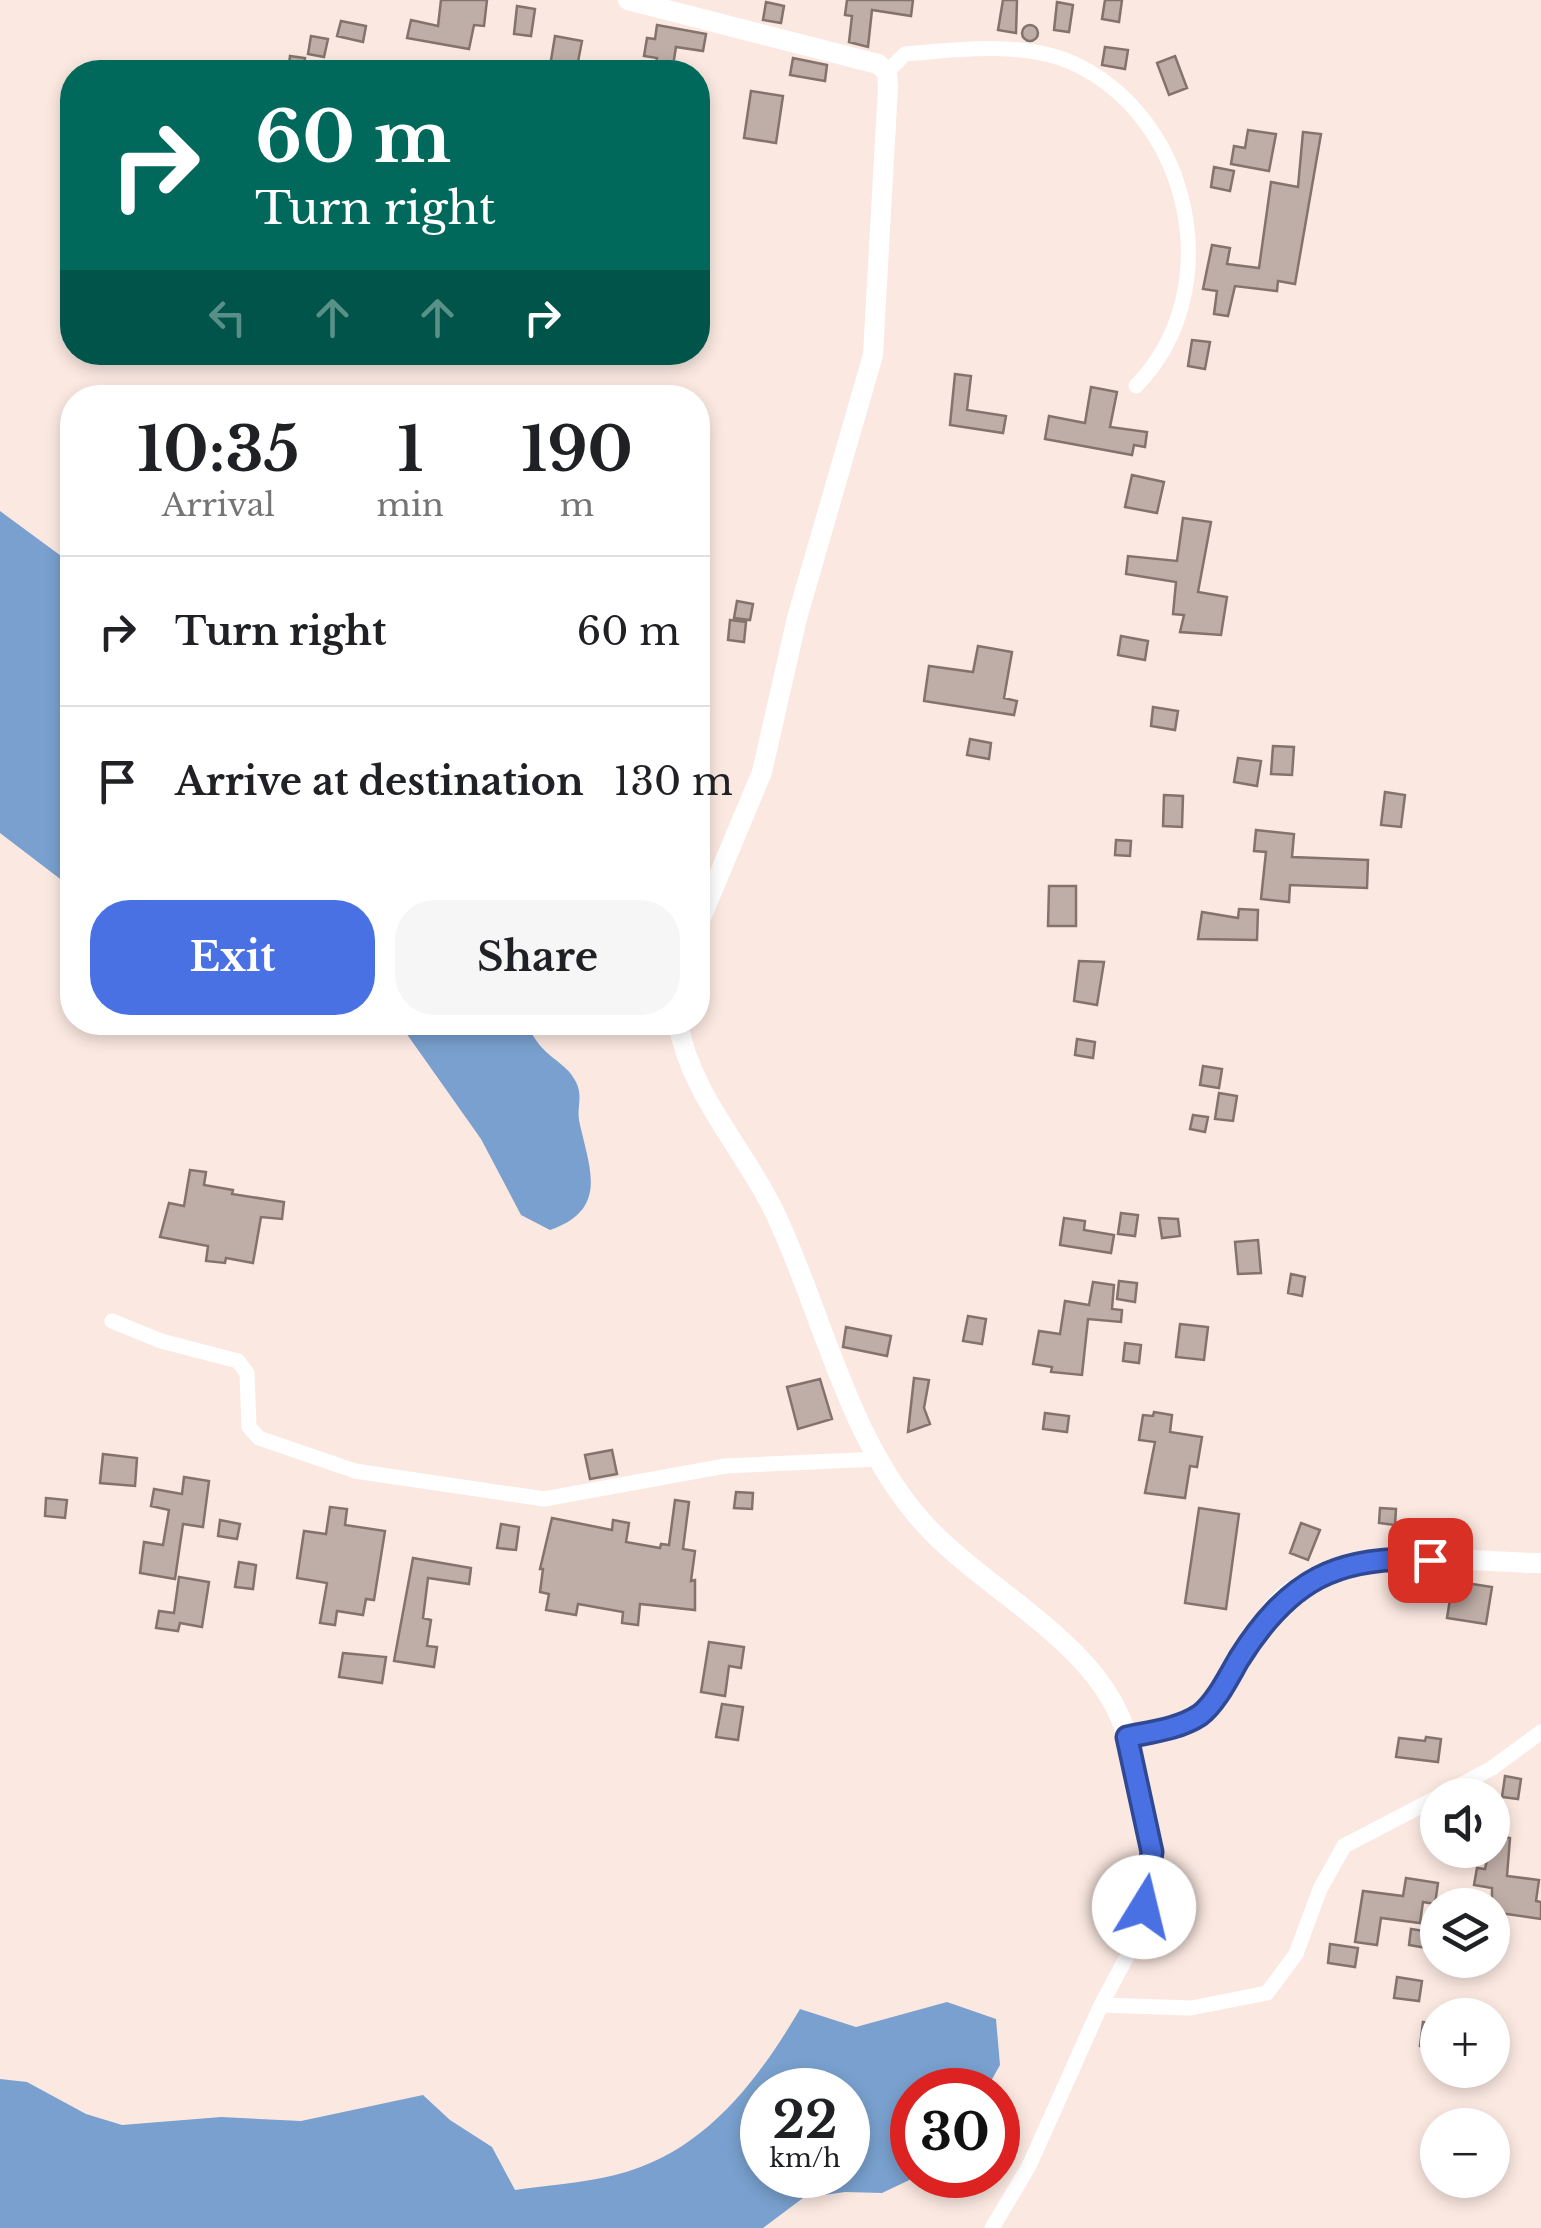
<!DOCTYPE html>
<html lang="en">
<head>
<meta charset="utf-8">
<style>
	body { margin:0; font-family:"Libre Baskerville",serif; background:#f6f6f6; color:#202124; height:100vh; display:flex; flex-direction:column; font-size:38px; white-space:nowrap }
	* { box-sizing:border-box; margin:0 }
	p { font-size:32px; color:#757577 }
	.icon { flex:none; width:55px; height:55px; fill:none; stroke:currentColor; stroke-width:2; stroke-linecap:round; stroke-linejoin:round }
	.map { position:relative; flex:1; overflow:hidden }
	.sheet { position:absolute; left:60px; top:385px; width:650px; height:650px; display:flex; flex-direction:column; background:#fff; border-radius:40px; box-shadow:0 5px 15px #0003 }
	.sheet>* { flex:none }
	.guide { position:absolute; left:60px; top:60px; width:650px; height:305px; border-radius:40px; box-shadow:0 5px 15px #0003; background:#00695c; color:#fff; overflow:hidden }
	.fabs { position:absolute; left:1420px; top:1778px; display:grid; gap:20px }
	.fabs a { display:grid; place-items:center; width:90px; height:90px; border-radius:50%; background:#fff; box-shadow:0 5px 15px #0003; font-size:50px }
	.speed { position:absolute; left:740px; top:2068px; display:flex; gap:20px; font-size:50px; font-weight:700; text-align:center }
	.speed>* { display:grid; place-content:center; width:130px; height:130px; border-radius:50%; background:#fff; box-shadow:0 5px 15px #0003; line-height:1 }
	.speed small { font-size:25px; font-weight:400 }
	.speed .limit { border:15px solid #d22; background:#fff; color:#111 }
	.pin { position:absolute; display:grid; place-items:center; width:85px; height:85px; color:#fff; margin:-42px; border-radius:20px; box-shadow:0 5px 15px #0006 }
	.me { position:absolute; width:110px; margin:-55px; rotate:9deg; stroke-linejoin:round; filter:drop-shadow(0 0 8px #0008) }
	.turn { display:flex; align-items:center; gap:35px; height:210px; padding:0 30px; font-size:45px }
	.turn .icon { width:130px; height:130px; stroke-width:2.5 }
	.turn b { display:block; font-size:70px; line-height:85px }
	.lanes { display:flex; align-items:center; height:95px; padding:0 30px; background:#0003; justify-content:center; gap:50px; direction:ltr }
	.lanes .off { opacity:.35 }
	.eta { display:flex; justify-content:space-evenly; align-items:center; height:170px; text-align:center }
	.eta b { font-size:60px; font-weight:700; line-height:70px }
	.cta { display:flex; gap:20px; margin-top:auto; padding:20px 30px }
	.cta a { flex:1; height:115px; border-radius:40px; background:#4a71e4; color:#fff; font-size:40px; font-weight:700; line-height:115px; text-align:center }
	.cta a+a { background:#f6f6f6; color:#202124 }
	ul { padding:0; list-style:none }
	li { display:flex; align-items:center; gap:30px; height:150px; padding:0 30px; border-top:2px solid #e0e0e0 }
	li div { flex:1 }
	li b { display:block; font-size:38px }
	li em { font-style:normal }
	.map>svg:first-child { display:block }
	.water { fill:#79a0ce; fill-rule:evenodd }
	.building { fill:#bfaea7; stroke:#83736c; stroke-width:2.5 }
	.lines { fill:none; stroke-linecap:round; stroke-linejoin:round }
	.minor { stroke:#fff; stroke-width:15 }
	.tertiary { stroke:#fff; stroke-width:20 }
	.route-casing { stroke:#304994; stroke-width:25 }
	.route { stroke:#4a71e4; stroke-width:18 }
</style>
</head>
<body>
<div class="map">
<svg width="1541" height="2228" viewBox="0 0 1541 2228">
	<rect width="100%" height="100%" fill="#fbe9e1"/>
	<path class="water" d="M0,511L72,564V606L64,643L72,658V888L0,833Z
		M399,1023H527C541,1059 565,1059 576,1082C583,1096 577,1106 579,1120C589,1168 610,1209 550,1230L521,1215L481,1139Z
		M947,2002L996,2019L1000,2065L986,2090H912V2175H920L882,2193L845,2192L803,2198L763,2228H0V2079L27,2082L86,2114L122,2125L221,2117L301,2121L423,2095L450,2120L492,2147L515,2190C548,2185 583,2183 615,2175C703,2154 757,2082 800,2009L856,2027ZM762,2090H848V2175H762Z"/>
	<path class="building" d="M441,0H487L484,26L474,25L469,49L407,38L411,20L438,26Z
		M847,0H913L911,16L872,10L868,47L849,42L852,16L845,15Z
		M1003,0H1017L1016,33L998,30Z
		M1105,0H1122L1119,22L1102,19Z
		M766,2L784,6L781,23L763,20Z
		M1057,2L1073,5L1069,32L1054,30Z
		M517,6L535,9L531,36L514,34Z
		M341,21L366,26L363,42L337,36Z
		M1022 33a8 8 0 1 1 16 0a8 8 0 1 1-16 0Z
		M657,25L706,34L703,51L676,47L672,72H654L657,58L644,56L647,38L655,39Z
		M311,36L328,39L324,57L308,54Z
		M555,36L582,41L576,72H549Z
		M1105,47L1128,50L1125,69L1102,65Z
		M290,56L305,58L303,72H288Z
		M1175,56L1187,88L1169,95L1157,63Z
		M793,58L827,65L825,81L790,75Z
		M751,91L783,96L776,143L744,138Z
		M1248,130L1276,134L1269,171L1231,164L1234,146L1245,148Z
		M1303,132L1321,134L1295,284L1278,281L1277,291L1235,286L1228,316L1214,314L1217,291L1203,289L1212,245L1230,248L1227,264L1259,268L1271,182L1298,187Z
		M1214,167L1234,171L1230,191L1211,187Z
		M1192,340L1210,342L1205,369L1188,366Z
		M955,374L971,376L967,410L1006,416L1003,433L950,425Z
		M1091,387L1117,392L1110,427L1147,432L1145,447L1134,445L1132,455L1045,439L1049,416L1085,423Z
		M1132,475L1164,482L1157,513L1125,507Z
		M1183,518L1211,522L1198,592L1227,597L1221,635L1180,632L1184,615L1173,614L1176,582L1126,574L1128,556L1177,561Z
		M737,601L753,604L750,620L734,618Z
		M730,620L746,622L744,642L728,640Z
		M1121,636L1148,641L1145,660L1118,655Z
		M978,646L1012,652L1004,698L1017,701L1014,715L924,701L929,666L973,672Z
		M1153,707L1178,711L1175,730L1151,726Z
		M970,739L991,743L989,759L967,755Z
		M1273,746L1294,747L1292,775L1271,774Z
		M1238,758L1261,761L1257,786L1234,782Z
		M1385,792L1405,795L1401,827L1381,825Z
		M1164,795L1183,796L1182,827L1163,826Z
		M1256,830L1294,834L1292,857L1368,860L1367,888L1290,885L1289,902L1261,899L1266,852L1254,851Z
		M1116,840L1131,841L1130,856L1115,855Z
		M1049,886H1076V926H1048Z
		M1239,909L1258,910L1257,940L1198,939L1202,912L1238,918Z
		M1079,961L1104,962L1097,1005L1074,1001Z
		M1077,1039L1095,1042L1093,1058L1075,1055Z
		M1203,1066L1222,1069L1219,1088L1200,1085Z
		M1219,1093L1237,1096L1233,1121L1215,1119Z
		M1193,1115L1208,1117L1205,1132L1190,1129Z
		M190,1170L206,1172L204,1185L233,1190L232,1194L284,1202L282,1219L261,1217L253,1263L226,1258L225,1263L206,1261L208,1246L160,1237L169,1203L184,1206Z
		M1121,1213L1138,1215L1135,1236L1118,1234Z
		M1064,1218L1085,1221L1084,1230L1114,1235L1111,1253L1060,1245Z
		M1159,1218L1178,1219L1180,1236L1162,1238Z
		M1258,1240L1261,1273L1238,1274L1235,1242Z
		M1291,1274L1305,1277L1302,1296L1288,1293Z
		M1119,1281L1137,1283L1135,1302L1117,1299Z
		M1093,1282L1114,1285L1112,1309L1122,1310L1121,1322L1088,1319L1082,1375L1051,1372L1052,1367L1033,1364L1039,1331L1060,1334L1065,1301L1089,1305Z
		M968,1316L986,1319L982,1344L963,1341Z
		M1180,1324L1208,1327L1204,1360L1176,1357Z
		M846,1327L891,1336L887,1356L843,1347Z
		M1125,1343L1141,1345L1139,1363L1123,1361Z
		M914,1378L929,1380L924,1408L930,1424L908,1432Z
		M820,1379L832,1419L798,1429L787,1387Z
		M1154,1412L1172,1415L1170,1432L1202,1437L1197,1467L1190,1466L1185,1498L1145,1493L1155,1442L1139,1440L1143,1415L1153,1416Z
		M1045,1413L1069,1416L1067,1432L1043,1429Z
		M612,1450L617,1474L590,1479L585,1455Z
		M103,1454L137,1458L135,1486L100,1483Z
		M184,1477L209,1481L203,1527L183,1524L175,1579L140,1573L144,1542L163,1545L169,1510L151,1506L154,1489L182,1494Z
		M736,1492L753,1493L752,1509L734,1508Z
		M46,1498L67,1500L65,1518L45,1516Z
		M675,1500L689,1502L683,1549L695,1551L691,1581L695,1580V1610L640,1604L638,1625L622,1623L623,1612L578,1604L576,1615L546,1610L549,1594L540,1592L543,1569H540L552,1518L612,1530L613,1520L629,1523L626,1542L660,1548L661,1544L669,1545Z
		M330,1507L347,1509L345,1525L385,1531L374,1600L366,1599L363,1615L337,1611L335,1625L320,1623L327,1583L297,1578L304,1531L326,1534Z
		M1199,1508L1239,1514L1226,1609L1185,1603Z
		M1380,1508L1396,1509L1395,1525L1379,1523Z
		M220,1520L240,1524L237,1539L218,1536Z
		M1301,1523L1320,1530L1308,1560L1290,1553Z
		M501,1524L519,1527L516,1550L497,1548Z
		M413,1558L471,1568L469,1584L428,1578L423,1618L431,1620L427,1646L437,1647L434,1667L394,1661Z
		M239,1562L256,1565L253,1589L235,1587Z
		M179,1577L209,1582L202,1627L180,1623L178,1631L156,1628L159,1611L174,1613Z
		M1453,1581L1492,1587L1486,1624L1447,1618Z
		M709,1642L744,1647L741,1668L729,1666L725,1696L701,1692Z
		M343,1653L386,1657L382,1683L339,1677Z
		M722,1704L743,1707L738,1740L716,1737Z
		M1426,1737L1441,1739L1438,1762L1396,1757L1399,1738L1425,1741Z
		M1505,1776L1521,1779L1518,1799L1502,1797Z
		M1492,1835L1510,1838L1507,1876L1539,1880L1536,1901L1541,1902V1919L1492,1912V1888L1474,1885L1477,1868L1485,1869Z
		M1406,1878L1438,1883L1435,1904L1423,1902L1420,1923L1381,1918L1377,1945L1355,1942L1363,1891L1403,1896Z
		M1411,1929L1438,1933V1950L1409,1945Z
		M1330,1944L1358,1948L1355,1967L1328,1963Z
		M1397,1977L1422,1981L1419,2001L1394,1998Z
		M1423,2022L1438,2024V2049L1420,2046Z"/>
	<g class="lines">
		<path class="minor" d="M887,72L905,54C957,49 1024,41 1073,63C1192,118 1229,291 1136,386
			M112,1321L161,1341L238,1361L247,1373L249,1427L259,1438L355,1471L544,1499L725,1466L879,1459
			M1442,1795L1492,1768L1541,1732
			M1101,2005L1191,2008L1267,1993L1296,1954L1320,1889L1344,1846L1438,1797
			M992,2228L1029,2166L1101,2005L1139,1934L1152,1853L1127,1737"/>
		<path class="tertiary" d="M628,0L878,64L887,72L888,87L873,355L797,618L762,772L698,925
			M678,1022C689,1092 744,1149 774,1211C824,1315 848,1446 931,1531C993,1595 1103,1647 1127,1737C1151,1732 1178,1729 1199,1715C1236,1691 1250,1621 1289,1593C1361,1540 1459,1563 1541,1563"/>
	</g>
	<g class="lines">
		<defs>
			<path id="route" d="M1144,1907L1152,1852L1127,1737C1151,1732 1179,1729 1200,1715C1216,1703 1229,1676 1239,1659C1288,1581 1337,1554 1430,1560"/>
		</defs>
		<use href="#route" class="route-casing"/>
		<use href="#route" class="route"/>
	</g>
</svg>
<div class="fabs">
<a><svg class="icon" aria-label="sound" viewBox="0 0 24 24"><path d="M4 9h4l5-4v14l-5-4H4zM17 9q2 3 0 6"/></svg></a>
<a><svg class="icon" aria-label="layers" viewBox="0 0 24 24"><path d="M12 4l9 5-9 5-9-5zM3 14l9 5 9-5"/></svg></a>
<a>+</a>
<a>−</a>
</div>
<div class="speed"><div>22<small>km/h</small></div><div class="limit">30</div></div>
<div class="pin" style="left:1430px;top:1560px;background:#d93025"><svg class="icon" aria-label="arrive" viewBox="0 0 24 24"><path d="M6 21V4h12l-3 4 3 4H6"/></svg></div>
<svg class="me" style="left:1144px;top:1907px" viewBox="-20 -20 40 40"><circle r="19" fill="#fff"/><path d="M0-13L10 11 0 6-10 11z" fill="#4a71e4"/></svg>
<div class="guide">
<div class="turn"><svg class="icon" aria-label="right" viewBox="0 0 24 24"><path d="M7 20v-9h11M14 6l5 5-5 5"/></svg><div><b>60 m</b>Turn right</div></div>
<div class="lanes"><svg class="icon off" aria-label="left" viewBox="0 0 24 24"><path d="M17 20v-9H6M10 6l-5 5 5 5"/></svg><svg class="icon off" aria-label="ahead" viewBox="0 0 24 24"><path d="M12 20V5M6 11l6-6 6 6"/></svg><svg class="icon off" aria-label="ahead" viewBox="0 0 24 24"><path d="M12 20V5M6 11l6-6 6 6"/></svg><svg class="icon" aria-label="right" viewBox="0 0 24 24"><path d="M7 20v-9h11M14 6l5 5-5 5"/></svg></div>
</div>
<section class="sheet">
<div class="eta">
<div><b>10:35</b><p>Arrival</p></div>
<div><b>1</b><p>min</p></div>
<div><b>190</b><p>m</p></div>
</div>
<ul>
<li><svg class="icon" aria-label="right" viewBox="0 0 24 24"><path d="M7 20v-9h11M14 6l5 5-5 5"/></svg><div><b>Turn right</b></div><em>60 m</em></li>
<li><svg class="icon" aria-label="arrive" viewBox="0 0 24 24"><path d="M6 21V4h12l-3 4 3 4H6"/></svg><div><b>Arrive at destination</b></div><em>130 m</em></li>
</ul>
<div class="cta"><a>Exit</a><a>Share</a></div>
</section>
</div>
</body>
</html>
